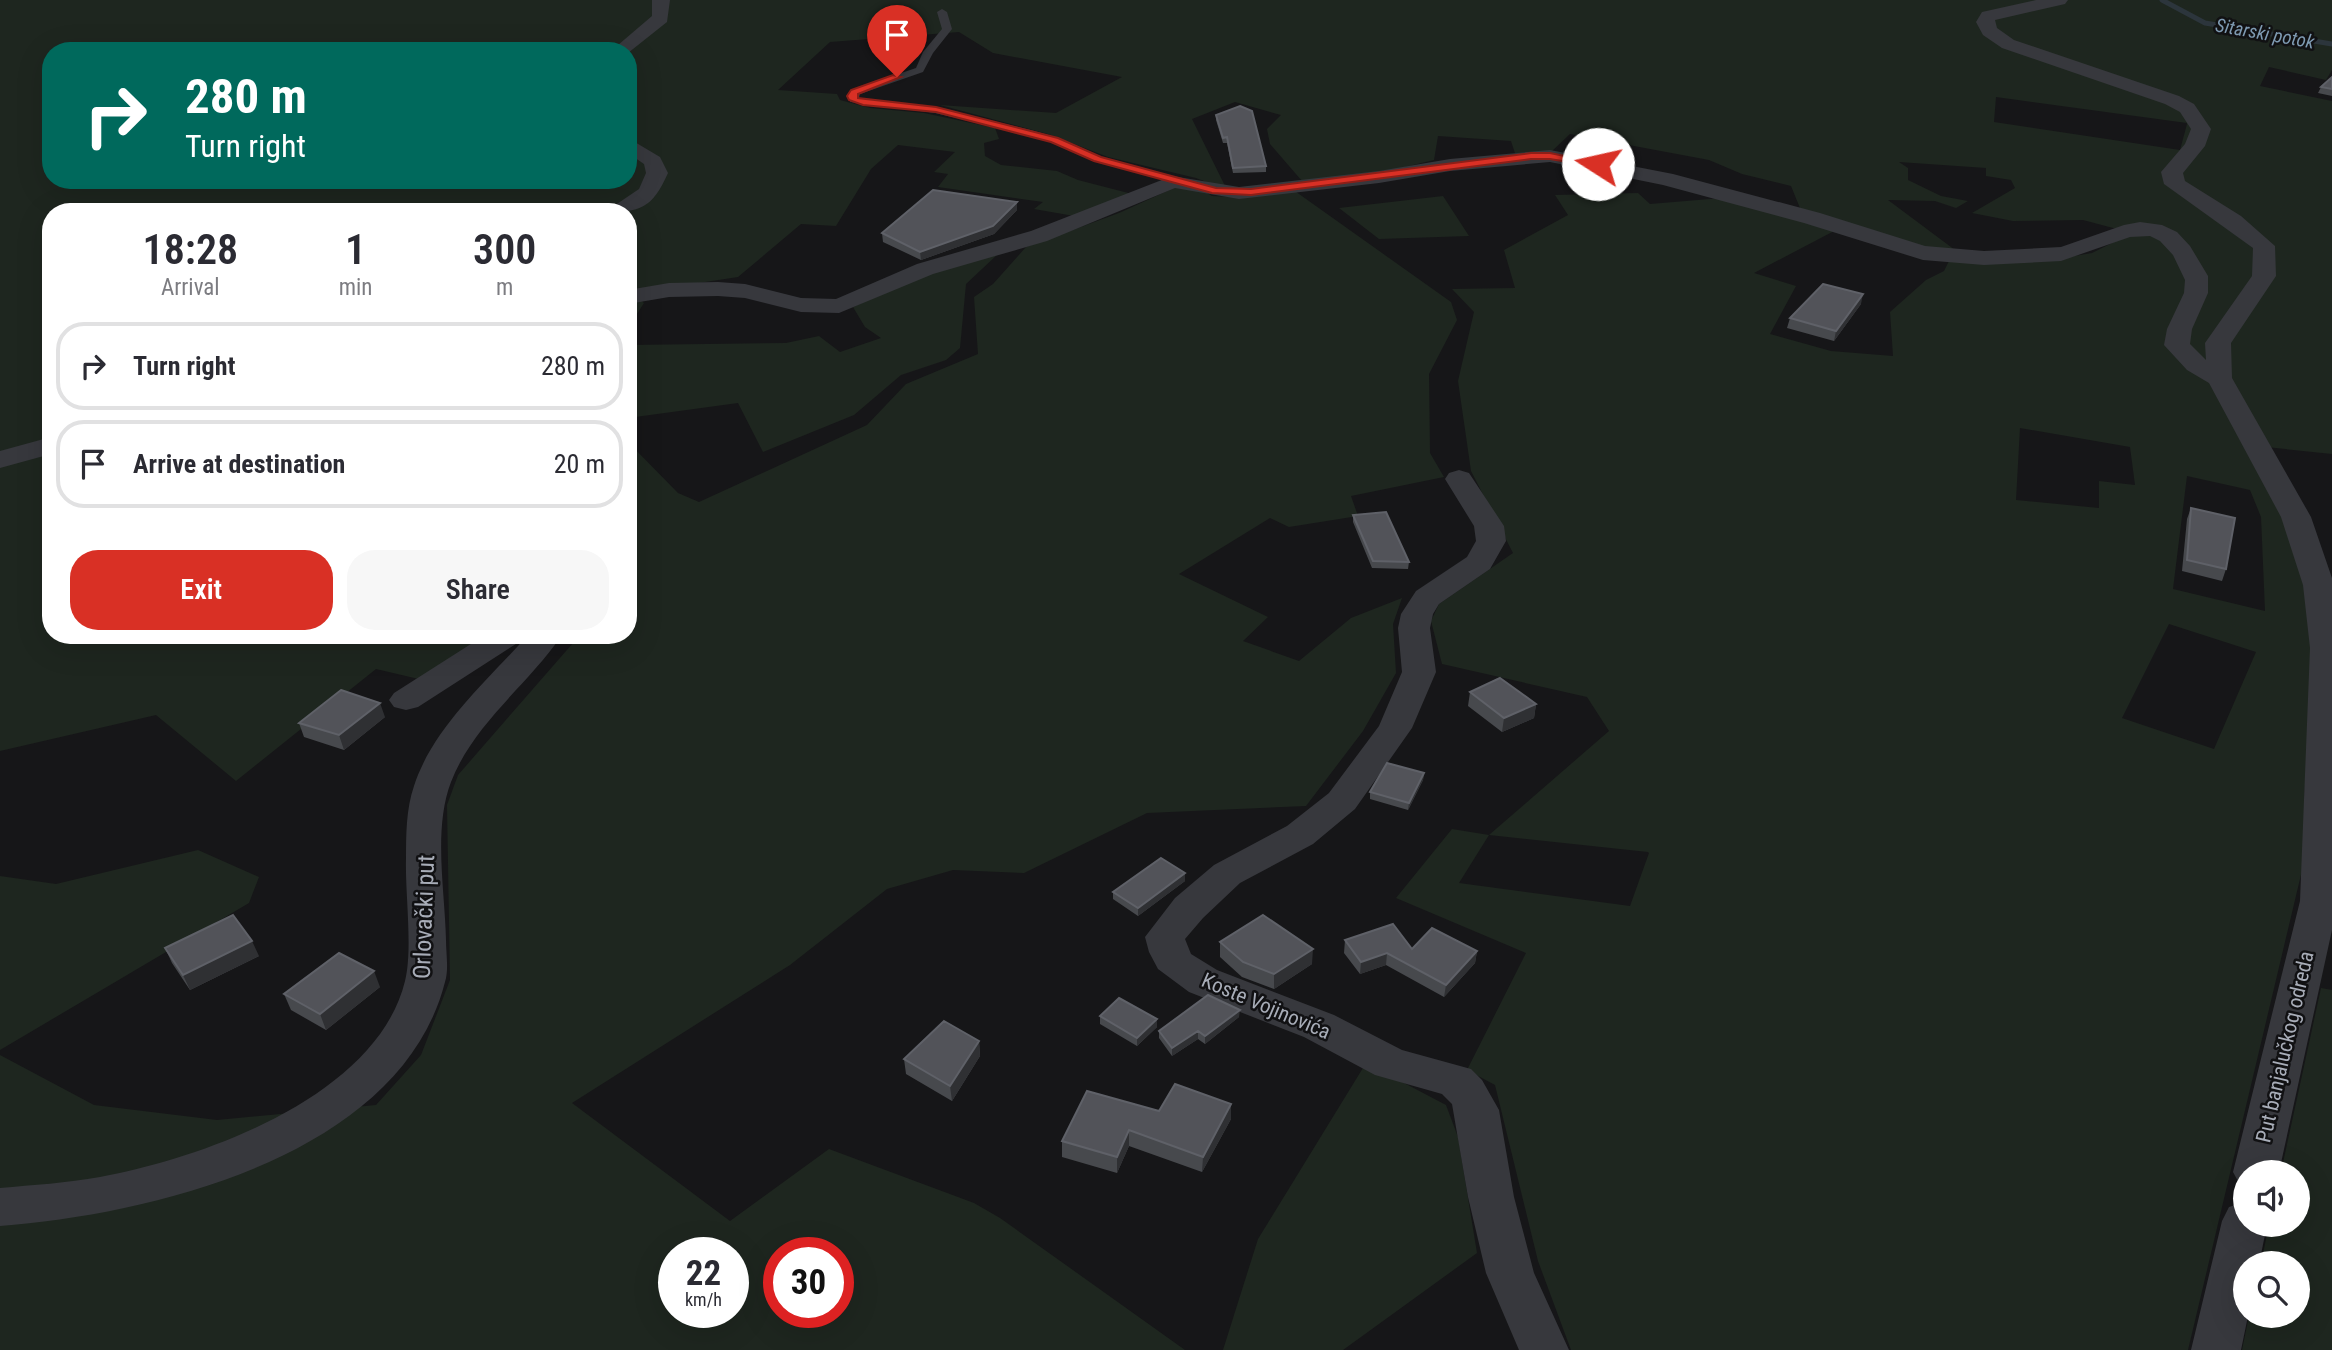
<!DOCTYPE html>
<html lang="en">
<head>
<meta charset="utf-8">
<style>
	body { margin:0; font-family:"Roboto Condensed",sans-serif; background:#f7f7f7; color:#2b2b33; height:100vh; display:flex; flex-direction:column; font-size:26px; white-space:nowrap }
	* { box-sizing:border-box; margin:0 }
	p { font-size:23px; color:#7c7c81 }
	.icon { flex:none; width:38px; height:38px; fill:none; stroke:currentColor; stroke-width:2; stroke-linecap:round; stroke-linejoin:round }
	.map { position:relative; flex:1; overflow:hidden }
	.details { position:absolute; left:42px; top:203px; width:595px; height:441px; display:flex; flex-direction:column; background:#fff; border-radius:28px; box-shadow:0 7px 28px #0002 }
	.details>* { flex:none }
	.hud { position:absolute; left:42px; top:42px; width:595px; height:147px; border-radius:28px; box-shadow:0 7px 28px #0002; background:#00695c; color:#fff; overflow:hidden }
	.fabs { position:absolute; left:2233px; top:1160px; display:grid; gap:14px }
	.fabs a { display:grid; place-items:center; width:77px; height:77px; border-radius:50%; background:#fff; box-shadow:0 7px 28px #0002; font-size:35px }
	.speed { position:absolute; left:658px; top:1237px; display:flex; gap:14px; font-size:35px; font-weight:700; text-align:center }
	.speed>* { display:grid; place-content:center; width:91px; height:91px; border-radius:50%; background:#fff; box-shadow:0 7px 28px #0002; line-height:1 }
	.speed small { font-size:18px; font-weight:400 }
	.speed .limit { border:10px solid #d22; background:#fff; color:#111 }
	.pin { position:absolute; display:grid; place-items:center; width:60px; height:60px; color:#fff; margin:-72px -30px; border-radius:50% 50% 50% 0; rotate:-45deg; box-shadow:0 0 7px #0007 }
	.pin .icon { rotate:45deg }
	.me { position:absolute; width:77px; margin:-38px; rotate:280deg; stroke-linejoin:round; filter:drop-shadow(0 0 5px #0008) }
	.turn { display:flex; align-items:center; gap:24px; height:147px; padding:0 28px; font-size:32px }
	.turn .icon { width:91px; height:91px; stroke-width:2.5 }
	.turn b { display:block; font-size:49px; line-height:60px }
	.eta { display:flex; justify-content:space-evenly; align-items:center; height:119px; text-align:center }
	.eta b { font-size:42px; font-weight:600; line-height:49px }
	.action { display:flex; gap:14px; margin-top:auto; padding:14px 28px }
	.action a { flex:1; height:80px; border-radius:28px; background:#d93025; color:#fff; font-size:28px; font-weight:600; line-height:80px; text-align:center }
	.action a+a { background:#f7f7f7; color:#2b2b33 }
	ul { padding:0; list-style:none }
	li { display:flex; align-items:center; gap:21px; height:88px; margin:0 14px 10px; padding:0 14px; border:4px solid #e1e1e2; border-radius:28px }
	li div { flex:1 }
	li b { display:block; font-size:26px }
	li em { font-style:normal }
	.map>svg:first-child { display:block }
	.green { fill:#1e261f; fill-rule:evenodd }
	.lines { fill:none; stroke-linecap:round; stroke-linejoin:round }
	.stream { stroke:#2c353c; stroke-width:5 }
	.service { fill:#37383d; fill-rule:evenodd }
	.minor { fill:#37383d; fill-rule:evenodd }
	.wall { fill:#47494d }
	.shaded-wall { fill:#2f3033 }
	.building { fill:#525359; stroke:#5f6168; stroke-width:2 }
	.route { fill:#d93025; stroke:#8d1f18; stroke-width:2 }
	.labels { text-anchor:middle; stroke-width:5; stroke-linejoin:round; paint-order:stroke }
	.far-water-label { font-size:19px; font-style:italic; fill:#7f9bb3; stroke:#111113 }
	.street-label { font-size:21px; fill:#a8adb8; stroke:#111113 }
	.near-street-label { font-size:24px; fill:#a8adb8; stroke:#111113 }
</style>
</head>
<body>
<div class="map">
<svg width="2332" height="1350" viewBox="0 0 2332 1350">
	<rect width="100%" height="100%" fill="#161618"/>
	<path class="green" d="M0,0H2332V70L2326,80L2269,67L2260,86L2332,101V454L2247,445C2271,489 2295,534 2305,583C2320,648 2307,735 2304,803L2314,820L2188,1350H1571L1538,1261L1495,1085L1467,1070L1526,953L1396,898L1452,829L1489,835L1609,731L1587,697L1442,664L1431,621L1439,604L1513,553L1471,471L1458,381L1474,312L1452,289L1515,288L1504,250L1568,215L1555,195L1638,193L1650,204L1722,198L1836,230L1754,273L1796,286L1770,334L1831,351L1893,356L1890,312L1926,280L1944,271L1949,261L2062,258L2092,253L2132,233L2083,220L2013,221L1972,213L2015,188L2011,180L1986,176V168L1899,162L1908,168V180L1941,196L1968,201L1956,208L1935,201L1888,200L1959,253H1935L1802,213L1791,186L1742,174L1709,160L1570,134L1551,152L1516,156L1511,141L1438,136L1434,160L1388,171L1302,181L1270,144L1267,129L1281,115L1235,102L1192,119L1227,190L1196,178L1108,157L1048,134L940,105L1056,113L1122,77L993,53L959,32L830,42L778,90L837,94L840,100L870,108L924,113L995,128L999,139L984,143L985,156L1001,165L1057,171L1078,180L1136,195L1074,216L1034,209L1043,202L938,187L948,174L934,172L955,152L898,145L871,169L836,226L801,224L738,277L633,293L644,303L628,328V212H51V635H490L423,680L376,669L236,781L156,715L0,751ZM51,51H628V180H51ZM1996,97L2187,123V124L2180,150L1994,122ZM2020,428L2130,447L2135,485L2099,481V508L2016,500ZM2187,476L2250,490L2261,517L2265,611L2173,589ZM2169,624L2256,652L2214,749L2122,718ZM1489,835L1648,852L1649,853L1630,906L1459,883Z
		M1176,187H1197L1212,196L1231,197L1292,189L1451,302L1457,320L1429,374L1430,453L1444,477L1351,496L1358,516L1289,527L1270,518L1179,574L1268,617L1243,641L1299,661L1351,618L1402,598L1393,624L1396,673L1363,731L1306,806L1147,813L1024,873L953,870L887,889L790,965L572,1103L730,1221L829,1149L974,1203L1000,1218L1185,1350H0V1055L94,1105L217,1120L376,1105L421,1055L450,980L447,805L458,775L580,635H628V442L678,493L699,502L867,425L906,384L978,354L974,297L993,284L1026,247L1119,213ZM674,1253H733V1312H674ZM779,1253H838V1312H779Z
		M1443,196L1469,236L1379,239L1339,208Z
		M998,254L966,284L960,348L946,360L901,375L854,415L763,452L738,403L628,418V345L786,343L819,336L840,352L881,338L865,327L853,307L939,267Z
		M198,850L259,877L249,903L0,1050V876L56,884Z
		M2321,988L2332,990V1350H2242L2249,1316H2298V1264L2261,1263L2269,1225H2298V1172H2281Z
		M1366,1063L1446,1105L1458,1137L1477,1253L1343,1350H1223L1258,1239Z"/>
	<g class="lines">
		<path class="stream" d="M2162,0L2205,23L2332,44"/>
		<path class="service" d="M942,9L947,12L952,29L933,53L923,72L860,94L859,98L935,107L1031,130L1059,138L1102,157L1184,179V183L1094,161L1051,142L1024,134L935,113L850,102L851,90L916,68L923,52L942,29L937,12Z"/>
		<path class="minor" d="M652,0H670L667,22L628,53V51H611L652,16Z
			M2036,0H2068L2065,4L1995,20L1997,28L2014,40L2179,96L2194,104L2211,129L2205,146L2183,173L2185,181L2241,216L2275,246L2276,276L2231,343L2232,378L2311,517L2332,578V930L2279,1172H2245V1187L2240,1185L2233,1172L2300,901L2310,648L2303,585L2281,517L2209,383L2187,370L2164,345L2167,329L2184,293L2185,280L2173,255L2160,241L2150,236L2130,237L2061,261L1984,265L1923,260L1804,223L1663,185L1550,162L1450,171L1379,183L1239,199L1175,188L1047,241L933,274L839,313L801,312L745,298L718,296L669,297L628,304V290L669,283L718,282L745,284L801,298L836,299L917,264L1031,231L1172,176L1239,187L1379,171L1450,159L1550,150L1673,174L1820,213L1925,246L1984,251L2061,247L2124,225L2140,222L2162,225L2177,232L2190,246L2208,276V293L2192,329L2190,344L2206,360L2205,343L2252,276L2253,248L2164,184L2161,172L2185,144L2191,129L2180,112L2165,104L2002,48L1983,35L1976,22L1982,12Z
			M628,138L660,157L668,173C652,209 640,212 605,212L639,189L646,173L644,164L628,153Z
			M51,437V454L0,468V451Z
			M1459,470L1469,473L1473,479L1504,526L1506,541L1490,569L1439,604L1433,614L1430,628L1436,672L1412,728L1355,809L1313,844L1240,883L1203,918L1185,939L1191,954L1217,970L1334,1015L1402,1050L1471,1069L1482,1080L1499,1110L1514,1197L1534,1273L1569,1350H1519L1486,1273L1468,1197L1452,1104L1442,1094L1375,1075L1304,1037L1189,992L1158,969L1149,952L1145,937L1175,898L1214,865L1287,826L1329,793L1379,726L1402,672L1398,628L1401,614L1416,591L1467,557L1476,541L1474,526L1445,479L1449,473Z
			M485,635H524L519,642L418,707L406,710L394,707L389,700L394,693Z
			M528,635H562C527,686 474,723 451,782C433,829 445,891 446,940C446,954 449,969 445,982C401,1155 154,1214 0,1226V1188C33,1185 67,1183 100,1177C204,1158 377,1096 405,981C413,949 405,894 406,859C406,835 406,809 414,786C433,727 488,680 528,635Z
			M2245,1202V1225H2267L2259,1264H2245V1316H2248L2241,1350H2191L2222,1221L2229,1207Z"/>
	</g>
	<path class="wall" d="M2332,77V96L2318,93L2321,87Z
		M1216,115L1266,166V172L1233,173L1227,143H1223L1216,120Z
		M1017,210L994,234L921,260L883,242L882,233Z
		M1861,304L1834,341L1787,328L1790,318Z
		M2191,508L2226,569L2222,581L2182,571L2187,519Z
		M1353,515L1409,562L1408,569L1372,568L1353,522Z
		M1470,692L1536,704L1534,718L1502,732L1468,706Z
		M385,717L344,750L304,737L299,723Z
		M1424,773L1423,780L1408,810L1370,799V792Z
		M1185,873V881L1138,916L1113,899V892Z
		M1345,940L1412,949L1477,951L1475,963L1444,997L1386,965L1360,974L1344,953Z
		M1220,942L1312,964L1274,989L1242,977L1220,957Z
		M165,948L259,956L190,990L172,963Z
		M380,987L326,1030L291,1010L284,994Z
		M1100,1016L1157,1019V1027L1137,1046L1100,1024Z
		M1239,1017L1205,1044L1198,1039L1172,1056L1159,1038V1031Z
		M979,1041L980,1056L952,1101L906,1074L904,1059Z
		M1231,1104V1119L1202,1172L1129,1146L1117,1173L1062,1157V1141L1159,1111Z"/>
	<path class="shaded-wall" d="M1017,202V210L994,234L921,260L920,252Z
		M1863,294L1861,304L1834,341L1836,331Z
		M380,703L385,717L344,750L339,735Z
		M1536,704L1534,718L1502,732L1504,718Z
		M1424,773L1423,780L1408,810L1409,803Z
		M1185,873V881L1138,916V908Z
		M252,941L259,956L190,990L183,975Z
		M1313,949L1312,964L1274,989V974Z
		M1477,951L1475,963L1444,997L1446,985Z
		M1387,953L1386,965L1360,974L1361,962Z
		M374,971L380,987L326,1030L320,1014Z
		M1240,1010L1239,1017L1205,1044V1036Z
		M1157,1019V1027L1137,1046V1038Z
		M1198,1031V1039L1172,1056V1048Z
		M979,1041L980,1056L952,1101L950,1086Z
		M1231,1104V1119L1202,1172L1203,1157Z
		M1129,1130V1146L1117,1173V1157Z"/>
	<path class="building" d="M2332,77V89L2321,87Z
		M1240,106L1252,111L1266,166L1233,168L1227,137L1223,138L1216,115Z
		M933,190L1017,202L993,226L920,252L882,233Z
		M1823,284L1863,294L1836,331L1790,318Z
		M2191,508L2235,518L2226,569L2187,560Z
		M1386,512L1409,562L1373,561L1353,515Z
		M1500,678L1536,704L1504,718L1470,692Z
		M341,690L380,703L339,735L299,723Z
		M1387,763L1424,773L1409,803L1370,792Z
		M1161,858L1185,873L1138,908L1113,892Z
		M233,915L252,941L183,975L165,948Z
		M1263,915L1313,949L1274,974L1243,962L1220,942Z
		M1393,924L1412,949L1432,928L1477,951L1446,985L1387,953L1361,962L1345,940Z
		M339,953L374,971L320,1014L284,994Z
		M1208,995L1240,1010L1205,1036L1198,1031L1172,1048L1159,1031Z
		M1119,998L1157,1019L1137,1038L1100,1016Z
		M944,1021L979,1041L950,1086L904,1059Z
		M1175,1084L1231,1104L1203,1157L1129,1130L1117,1157L1062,1141L1087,1091L1159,1111Z"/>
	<path class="route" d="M893,75L901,77L858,94V98L936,107L1058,138L1101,157L1216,188L1251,189L1531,153H1550L1603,164L1598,167L1550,159H1531L1251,195L1212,193L1094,161L1051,142L936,112L863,105L849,100L847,96L851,90Z"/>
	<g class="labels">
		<g class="far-water-label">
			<text transform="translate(2265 33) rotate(10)" y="7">Sitarski potok</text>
		</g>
		<g class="street-label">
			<text transform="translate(1266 1006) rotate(23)" y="7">Koste Vojinovića</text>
			<text transform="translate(2285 1047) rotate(-77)" y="7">Put banjalučkog odreda</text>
		</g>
		<g class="near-street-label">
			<text transform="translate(424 917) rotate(-88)" y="8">Orlovački put</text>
		</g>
	</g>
</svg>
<div class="fabs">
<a><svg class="icon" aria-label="sound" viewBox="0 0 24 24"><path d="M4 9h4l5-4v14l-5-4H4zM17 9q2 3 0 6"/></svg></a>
<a><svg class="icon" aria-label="search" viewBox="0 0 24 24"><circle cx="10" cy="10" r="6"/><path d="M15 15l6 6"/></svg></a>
</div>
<div class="speed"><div>22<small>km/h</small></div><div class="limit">30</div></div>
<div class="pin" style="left:897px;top:77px;background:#d93025"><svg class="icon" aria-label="arrive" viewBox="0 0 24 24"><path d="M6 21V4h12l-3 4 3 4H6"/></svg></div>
<svg class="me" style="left:1598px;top:164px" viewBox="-20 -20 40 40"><circle r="19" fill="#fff"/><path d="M0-13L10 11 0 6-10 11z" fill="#d93025"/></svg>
<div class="hud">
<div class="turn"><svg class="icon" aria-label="right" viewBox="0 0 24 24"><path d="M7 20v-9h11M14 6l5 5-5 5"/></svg><div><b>280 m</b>Turn right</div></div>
</div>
<section class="details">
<div class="eta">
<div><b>18:28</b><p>Arrival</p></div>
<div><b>1</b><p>min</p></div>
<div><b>300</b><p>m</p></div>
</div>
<ul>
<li><svg class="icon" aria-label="right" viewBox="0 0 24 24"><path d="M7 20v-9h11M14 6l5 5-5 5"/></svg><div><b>Turn right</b></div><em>280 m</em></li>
<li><svg class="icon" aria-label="arrive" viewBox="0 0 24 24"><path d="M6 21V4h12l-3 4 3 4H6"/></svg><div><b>Arrive at destination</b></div><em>20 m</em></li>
</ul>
<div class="action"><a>Exit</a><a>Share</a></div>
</section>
</div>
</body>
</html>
